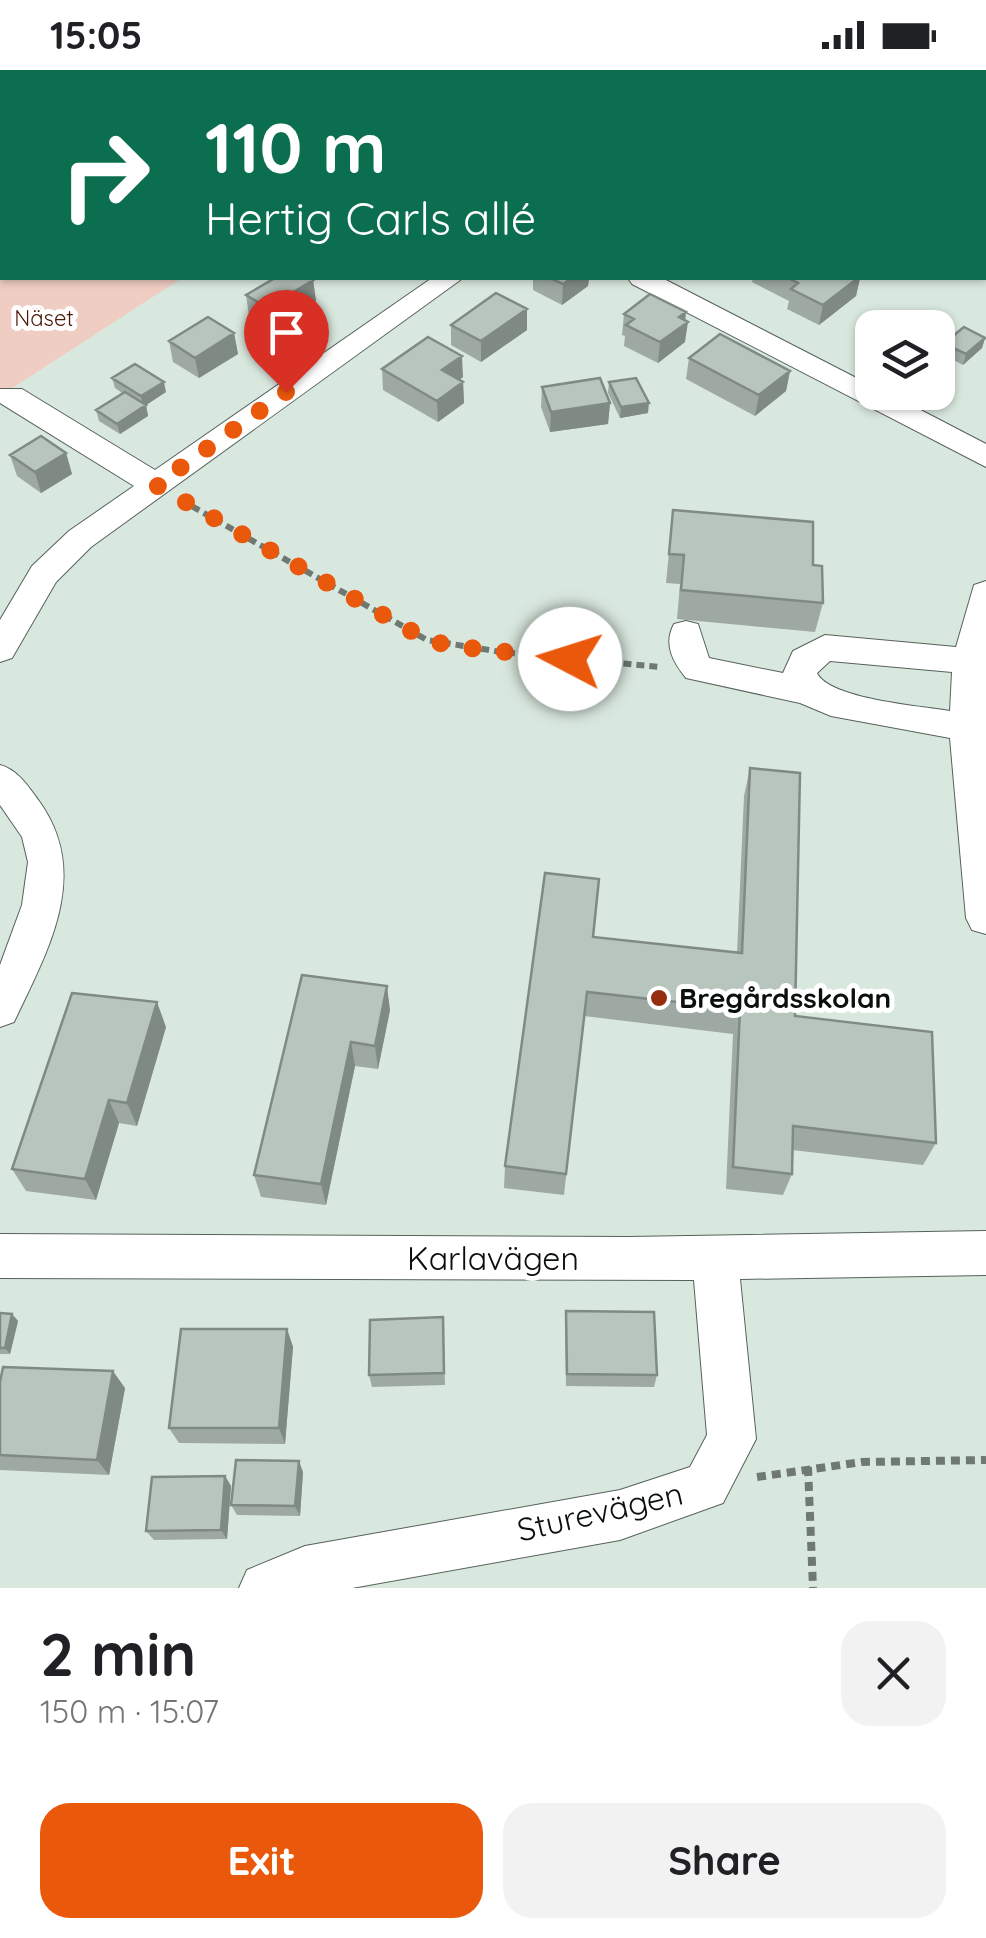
<!DOCTYPE html>
<html lang="en">
<head>
<meta charset="utf-8">
<style>
	body { margin:0; font-family:Quicksand,sans-serif; background:#f2f2f2; color:#202124; height:100vh; display:flex; flex-direction:column; font-size:38px; white-space:nowrap }
	* { box-sizing:border-box; margin:0 }
	p { font-size:32px; color:#757577 }
	.icon { flex:none; width:55px; height:55px; fill:none; stroke:currentColor; stroke-width:2; stroke-linecap:round; stroke-linejoin:round }
	.map { position:relative; height:1518px; overflow:hidden }
	.panel { display:flex; flex-direction:column; background:#fff; flex:1 }
	.panel>* { flex:none }
	.hud { position:absolute; left:0px; top:0px; width:988px; height:210px; box-shadow:0 2px 8px #0004; background:#0b6e4f; color:#fff; overflow:hidden }
	.tools { position:absolute; left:855px; top:240px; display:grid; gap:20px }
	.tools a { display:grid; place-items:center; width:100px; height:100px; border-radius:20px; background:#fff; box-shadow:0 2px 8px #0004; font-size:50px }
	.pin { position:absolute; display:grid; place-items:center; width:85px; height:85px; color:#fff; margin:-102px -42px; border-radius:50% 50% 50% 0; rotate:-45deg; box-shadow:0 0 10px #0007 }
	.pin .icon { rotate:45deg }
	.me { position:absolute; width:110px; margin:-55px; rotate:275deg; stroke-linejoin:round; filter:drop-shadow(0 0 8px #0008) }
	.turn { display:flex; align-items:center; gap:35px; height:210px; padding:0 40px; font-size:45px }
	.turn .icon { width:130px; height:130px; stroke-width:2.5 }
	.turn b { display:block; font-size:70px; line-height:85px }
	.round { display:grid; place-items:center; flex:none; width:105px; height:105px; border-radius:30px; background:#f2f2f2 }
	.headline { display:flex; align-items:center; justify-content:space-between; height:170px; padding:0 40px }
	h1 { font-size:60px; font-weight:700; line-height:75px }
	.primary-button { display:flex; gap:20px; margin-top:auto; padding:20px 40px }
	.primary-button a { flex:1; height:115px; border-radius:30px; background:#ea580c; color:#fff; font-size:40px; font-weight:700; line-height:115px; text-align:center }
	.primary-button a+a { background:#f2f2f2; color:#202124 }
	.status { display:flex; justify-content:space-between; align-items:center; height:70px; padding:0 50px; background:#fff; direction:ltr }
	.status svg { height:28px; fill:currentColor }
	.map>svg:first-child { display:block }
	.green { fill:#f0cdc3 }
	.lines { fill:none; stroke-linecap:round; stroke-linejoin:round }
	.minor-casing { stroke:#56625b; stroke-width:2 }
	.path-far1 { stroke:#6f7972; stroke-width:6; stroke-dasharray:8 5; stroke-linecap:butt }
	.path { stroke:#6f7972; stroke-width:8; stroke-dasharray:9 6; stroke-linecap:butt }
	.minor { fill:#fff; fill-rule:evenodd }
	.wall { fill:#9da9a2 }
	.shaded-wall { fill:#808a84 }
	.building { fill:#b7c5bc; stroke:#808a84; stroke-width:2.5 }
	.route { stroke:#ea580c; stroke-width:18; stroke-dasharray:0 32.4 }
	.poi-dot { fill:#952e0f; stroke:#fff; stroke-width:4 }
	.labels { text-anchor:middle; stroke-width:10; stroke-linejoin:round; paint-order:stroke }
	.far-park-label { font-size:22px; fill:#4a1709; stroke:#fff }
	.poi-label { font-size:28px; font-weight:bold; fill:#0a0f0c; stroke:#fff; text-anchor:start }
	.near-street-label { font-size:32px; fill:#0a0f0c; stroke:#fff }
</style>
</head>
<body>
<div class="status"><b>15:05</b><svg viewBox="0 0 49 12"><path d="M0 12V9h3v3zM5 12V6h3v6zM10 12V3h3v9zM15 12V0h3v12zM26 1h20v11H26zM47 4h2v5h-2z"/></svg></div>
<div class="map">
<svg width="986" height="1518" viewBox="0 0 986 1518">
	<rect width="100%" height="100%" fill="#d9e8de"/>
	<path class="green" d="M0,0L211,2H2V208H182L0,326Z"/>
	<g class="lines">
		<defs>
			<path id="minor" d="M226,0H252L253,2H228Z
				M853,0H878L879,2H855Z
				M985,71L986,72V88L985,87Z
				M432,208H463L91,477L56,512L12,588L0,592V550L32,496L69,461L134,416L0,333V319H22L155,400Z
				M628,208H662L872,316V322H886L986,374V397L632,214Z
				M986,511V864L972,860L966,848L950,668L831,646L800,633L686,608C673,592 663,574 674,554L686,551L698,554L709,588L783,603L793,581L825,565L956,577L974,515ZM830,591L952,602L950,641C921,636 829,629 817,603Z
				M0,695C18,700 28,716 39,731C92,804 48,880 14,952L0,957V895L22,835L28,792L22,767L0,735Z
				M986,1161V1205L740,1209L756,1369L723,1433L620,1470L352,1518H239L247,1500L305,1476L620,1420L690,1397L707,1365L694,1210L0,1208V1164L628,1167Z"/>
		</defs>
		<use href="#minor" class="minor-casing"/>
		<path class="path-far1" d="M181,430L427,570L501,582L660,597"/>
		<path class="path" d="M808,1397L813,1518
			M757,1407L862,1392L986,1390"/>
		<use href="#minor" class="minor"/>
	</g>
	<path class="wall" d="M739,0H788V2H739Z
		M533,208H589L588,216L562,235L533,220Z
		M753,208H860L856,226L819,255L787,239L789,231L752,212Z
		M313,210L316,231L271,258L249,246L246,225Z
		M624,244L685,250V272L658,293L624,276L625,266L622,265Z
		M451,255L527,260L481,292L451,275Z
		M234,263L238,284L199,308L173,292L169,271Z
		M949,266L948,270L985,268L982,278L963,295L944,285L938,292Z
		M689,288L790,301L786,321L755,346L686,309Z
		M382,299L463,307L459,310L463,312L464,333L438,352L383,320Z
		M112,308L166,322L146,335L148,346L120,364L99,351L96,340L122,323L115,318Z
		M609,312L648,343L620,348L608,323Z
		M542,317L610,333L608,354L550,362L541,337Z
		M66,383L72,404L41,423L17,406L10,385Z
		M673,440L813,495L823,533L815,562L677,549L680,514L666,513Z
		M750,698L795,946L936,1073L923,1095L792,1080V1104L783,1125L726,1119L733,964L584,946L564,1125L504,1118L505,1096L593,867L737,883L744,726Z
		M302,905L390,940L378,999L355,996L326,1135L261,1127L254,1105Z
		M166,957L137,1056L119,1053L96,1130L26,1121L12,1099Z
		M566,1241L657,1305L654,1317L566,1316L565,1253Z
		M0,1243L12,1244L18,1251L10,1284H0Z
		M443,1247L445,1315L372,1317L369,1305Z
		M287,1259L293,1277L285,1374L179,1373L169,1358Z
		M0,1312L125,1318L109,1405L0,1400Z
		M303,1402L300,1446L237,1445L231,1435Z
		M225,1406L231,1416L227,1469L154,1470L146,1461Z"/>
	<path class="shaded-wall" d="M763,0H788V2H761Z
		M572,208H589L588,216L562,235L563,214Z
		M858,208H860L856,226L819,255L823,235Z
		M313,210L316,231L271,258L268,238Z
		M527,239V260L481,292V271Z
		M686,242L685,254L688,252L685,272L658,293L660,272L679,247Z
		M234,263L238,284L199,308L195,288Z
		M949,266L943,287L938,292V276Z
		M985,268L982,278L963,295L966,284Z
		M462,286L463,307L443,321L442,300Z
		M790,301L786,321L755,346L759,325Z
		M164,312L166,322L143,337L141,326Z
		M463,312L464,333L438,352L437,331Z
		M610,333L608,354L550,362L551,342Z
		M649,333L648,343L620,348L621,337Z
		M146,335L148,346L120,364L117,354Z
		M66,383L72,404L41,423L35,402Z
		M387,916L390,940L378,999L375,976Z
		M157,932L166,957L137,1056L127,1033Z
		M351,972L355,996L326,1135L321,1114Z
		M109,1030L119,1053L96,1130L85,1109Z
		M12,1244L18,1251L10,1284L5,1278Z
		M287,1259L293,1277L285,1374L279,1358Z
		M113,1301L125,1318L109,1405L97,1390Z
		M299,1391L303,1402L300,1446L295,1436Z
		M225,1406L231,1416L227,1469L221,1460Z"/>
	<path class="building" d="M350,0H362L367,2H345Z
		M379,0H409L405,2H384Z
		M985,106H986L985,142Z
		M275,208H309L313,210L268,238L246,225Z
		M550,208H572L563,214Z
		M788,208H858L823,235L791,219L798,213Z
		M496,223L527,239L481,271L451,255Z
		M650,224L686,242L679,247L688,252L660,272L626,255L634,249L624,244Z
		M208,247L234,263L195,288L169,271Z
		M913,249L931,258H903Z
		M964,257L985,268L966,284L947,275L948,270Z
		M938,260L949,266L938,276Z
		M720,264L790,301L759,325L689,288Z
		M428,267L462,286L442,300L463,312L437,331L382,299Z
		M135,294L164,312L141,326L112,308Z
		M600,308L610,333L551,342L542,317Z
		M636,308L649,333L621,337L609,312Z
		M125,322L146,335L117,354L96,340Z
		M41,366L66,383L35,402L10,385Z
		M673,440L813,452V495L822,496L823,533L681,520L684,485L669,484Z
		M750,698L800,703L795,946L932,962L936,1073L793,1056L792,1104L733,1097L740,939L587,922L566,1104L505,1096L545,803L599,809L593,867L742,883Z
		M302,905L387,916L375,976L351,972L321,1114L254,1105Z
		M72,923L157,932L127,1033L109,1030L85,1109L12,1099Z
		M566,1241L654,1242L657,1305L567,1304Z
		M0,1243L12,1244L5,1278H0Z
		M443,1247L444,1303L369,1305L370,1250Z
		M181,1259H287L279,1358H169Z
		M3,1297L113,1301L97,1390L0,1385V1312Z
		M236,1390L299,1391L295,1436L231,1435Z
		M225,1406L221,1460L146,1461L152,1407Z"/>
	<g class="lines">
		<path class="route" d="M286,322L156,415L427,570L452,576L570,589"/>
	</g>
	<circle class="poi-dot" cx="659" cy="928" r="10"/>
	<g class="labels">
		<g class="far-park-label">
			<text x="44" y="256">Näset</text>
		</g>
		<g class="poi-label">
			<text x="679" y="938">Bregårdsskolan</text>
		</g>
		<g class="near-street-label">
			<text x="493" y="1200">Karlavägen</text>
			<text transform="translate(600 1442) rotate(-13)" y="11">Sturevägen</text>
		</g>
	</g>
</svg>
<div class="tools">
<a><svg class="icon" aria-label="layers" viewBox="0 0 24 24"><path d="M12 4l9 5-9 5-9-5zM3 14l9 5 9-5"/></svg></a>
</div>
<div class="pin" style="left:286px;top:322px;background:#d93025"><svg class="icon" aria-label="arrive" viewBox="0 0 24 24"><path d="M6 21V4h12l-3 4 3 4H6"/></svg></div>
<svg class="me" style="left:570px;top:589px" viewBox="-20 -20 40 40"><circle r="19" fill="#fff"/><path d="M0-13L10 11 0 6-10 11z" fill="#ea580c"/></svg>
<div class="hud">
<div class="turn"><svg class="icon" aria-label="right" viewBox="0 0 24 24"><path d="M7 20v-9h11M14 6l5 5-5 5"/></svg><div><b>110 m</b>Hertig Carls allé</div></div>
</div>
</div>
<section class="panel">
<div class="headline"><div><h1>2 min</h1><p>150 m · 15:07</p></div><a class="round"><svg class="icon" aria-label="close" viewBox="0 0 24 24"><path d="M6 6l12 12M18 6L6 18"/></svg></a></div>
<div class="primary-button"><a>Exit</a><a>Share</a></div>
</section>
</body>
</html>
